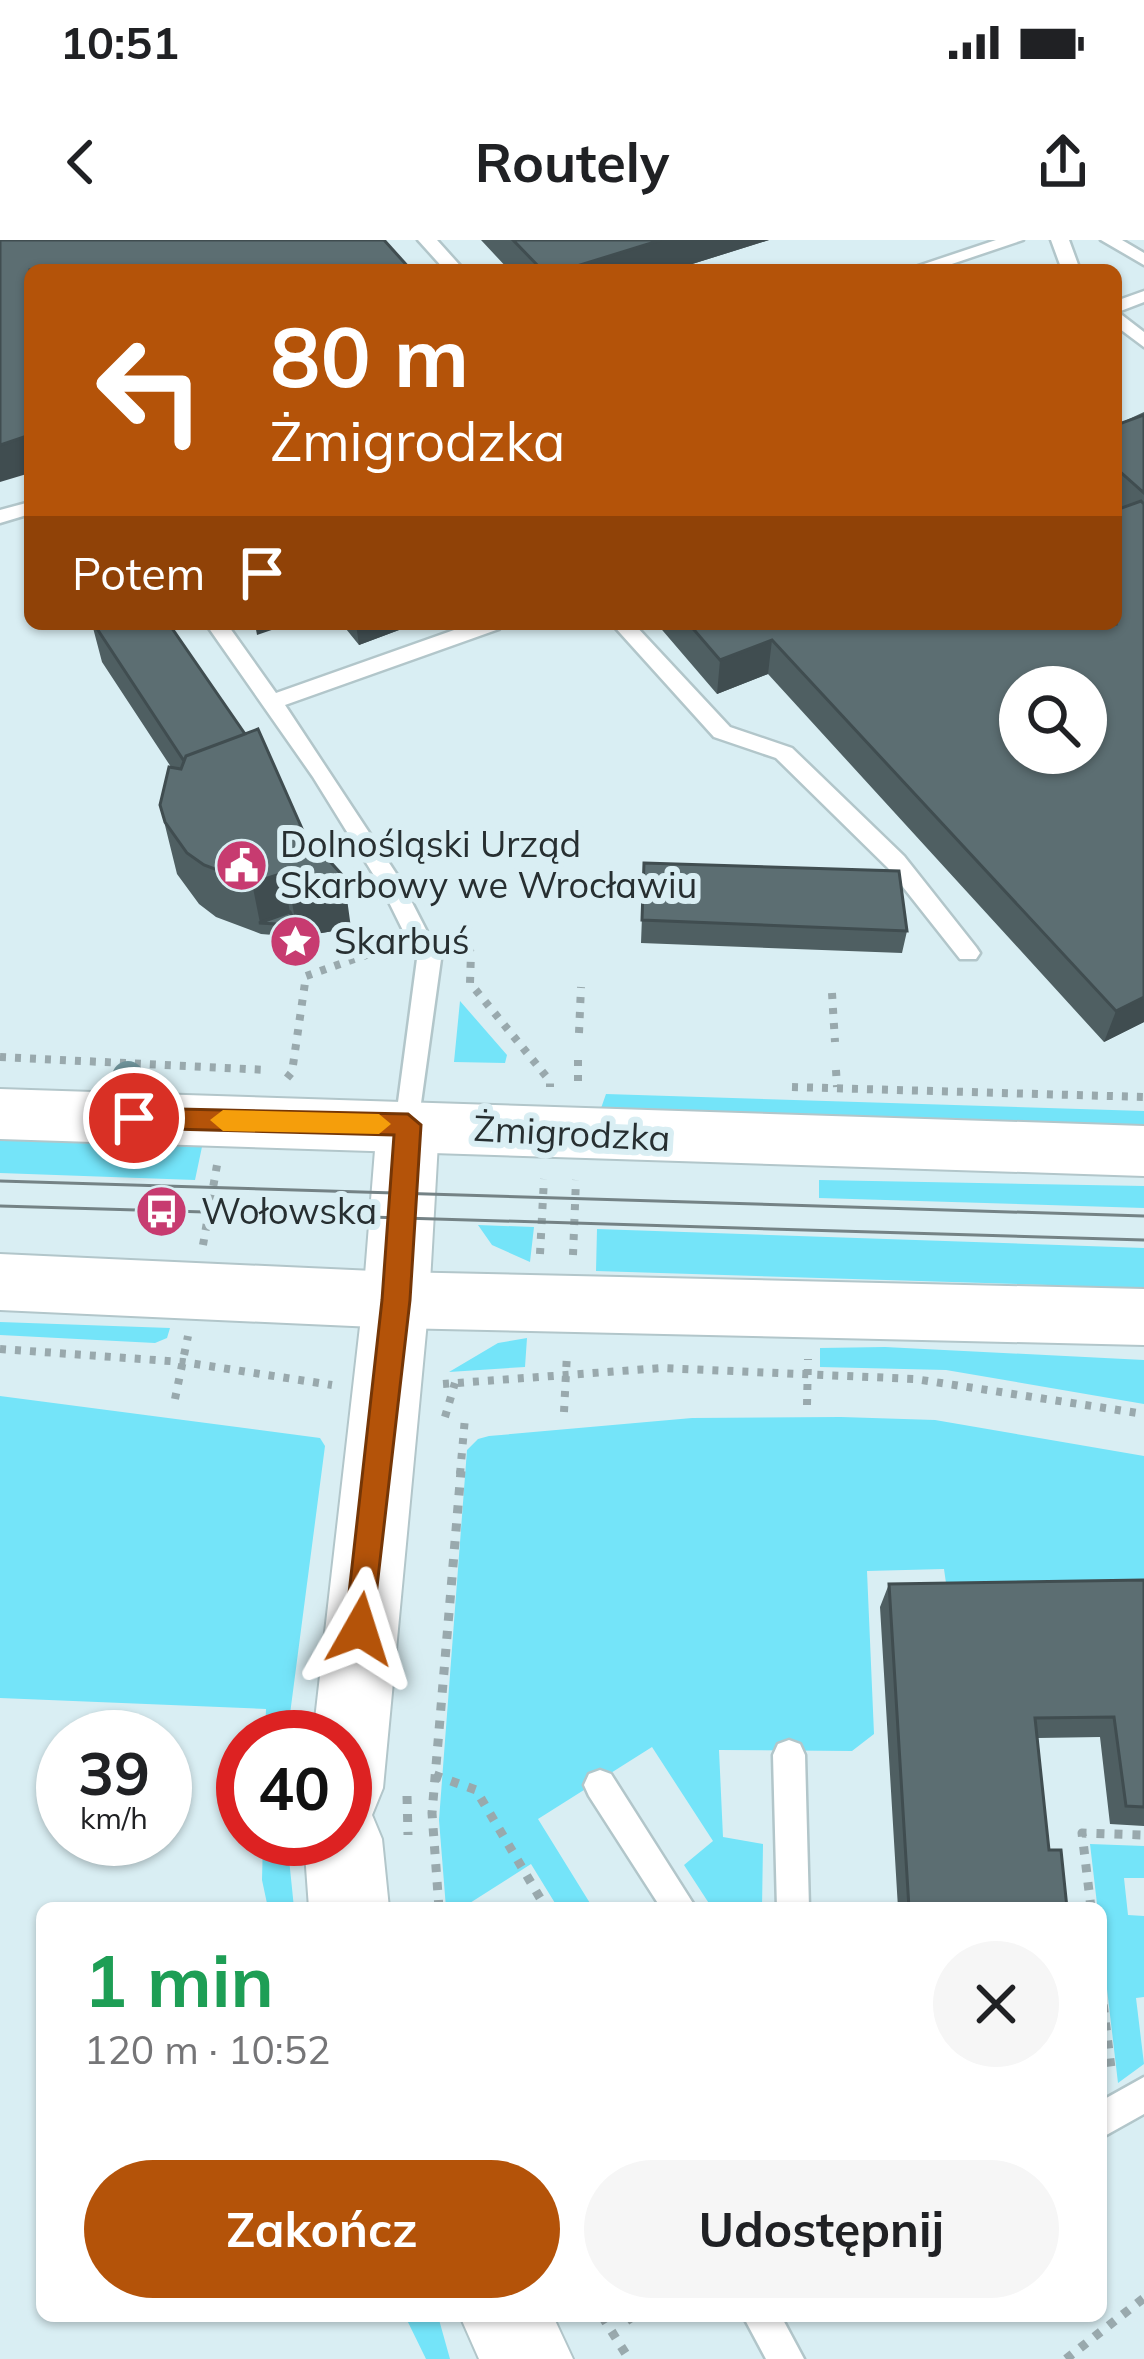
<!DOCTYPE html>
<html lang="pl">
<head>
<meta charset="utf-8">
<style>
	body { margin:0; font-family:Mulish,sans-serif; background:#f6f6f6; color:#202124; height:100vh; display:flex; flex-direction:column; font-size:45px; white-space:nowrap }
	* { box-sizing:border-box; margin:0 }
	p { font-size:39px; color:#757577 }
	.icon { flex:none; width:66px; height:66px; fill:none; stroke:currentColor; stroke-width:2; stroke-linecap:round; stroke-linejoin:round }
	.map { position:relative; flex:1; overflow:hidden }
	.side { position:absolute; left:36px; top:1662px; width:1071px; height:420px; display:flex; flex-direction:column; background:#fff; border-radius:18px; box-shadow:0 3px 9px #0004 }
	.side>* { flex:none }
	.guide { position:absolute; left:24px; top:24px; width:1098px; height:366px; border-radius:18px; box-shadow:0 3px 9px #0004; background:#b45309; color:#fff; overflow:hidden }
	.controls { position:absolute; left:999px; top:426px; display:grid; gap:24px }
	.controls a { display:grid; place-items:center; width:108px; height:108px; border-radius:50%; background:#fff; box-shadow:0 3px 9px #0004; font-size:60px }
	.speed { position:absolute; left:36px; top:1470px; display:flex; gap:24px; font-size:60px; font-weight:700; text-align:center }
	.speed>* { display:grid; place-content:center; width:156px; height:156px; border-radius:50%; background:#fff; box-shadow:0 3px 9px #0004; line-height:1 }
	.speed small { font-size:30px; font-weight:400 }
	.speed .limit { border:18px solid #d22; background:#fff; color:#111 }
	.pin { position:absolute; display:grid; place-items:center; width:102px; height:102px; color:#fff; margin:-51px; border:6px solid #fff; border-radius:50%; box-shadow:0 3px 12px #0007 }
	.me { position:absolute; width:132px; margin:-66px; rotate:6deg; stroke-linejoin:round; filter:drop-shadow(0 0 9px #0008) }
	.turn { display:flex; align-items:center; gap:42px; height:252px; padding:0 48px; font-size:54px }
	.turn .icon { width:156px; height:156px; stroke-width:2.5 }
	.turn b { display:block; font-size:84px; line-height:102px }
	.then { display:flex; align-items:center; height:114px; padding:0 48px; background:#0003; gap:24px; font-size:45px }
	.round { display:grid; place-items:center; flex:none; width:126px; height:126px; border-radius:63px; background:#f6f6f6 }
	.head { display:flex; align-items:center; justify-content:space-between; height:204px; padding:0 48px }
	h1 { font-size:72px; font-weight:700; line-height:90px; color:#1e9e55 }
	.action { display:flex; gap:24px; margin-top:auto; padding:24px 48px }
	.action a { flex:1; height:138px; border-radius:72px; background:#b45309; color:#fff; font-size:48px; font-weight:700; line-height:138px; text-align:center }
	.action a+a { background:#f6f6f6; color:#202124 }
	.status { display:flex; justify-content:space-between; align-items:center; height:84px; padding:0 60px; background:#fff; direction:ltr }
	.status svg { height:33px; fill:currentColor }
	header { display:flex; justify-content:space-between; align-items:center; height:156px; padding:0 48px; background:#fff; font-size:54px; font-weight:700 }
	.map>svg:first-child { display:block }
	.green { fill:#74e4f9 }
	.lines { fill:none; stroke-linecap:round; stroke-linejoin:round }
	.service-casing { stroke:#b2c6ca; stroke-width:5 }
	.tertiary-casing { stroke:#b2c6ca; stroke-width:4 }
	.secondary-casing { stroke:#b2c6ca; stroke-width:4 }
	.path-far1 { stroke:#99a9ad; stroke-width:8; stroke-dasharray:6 9; stroke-linecap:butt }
	.path { stroke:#99a9ad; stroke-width:9; stroke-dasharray:8 10; stroke-linecap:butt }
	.service { fill:#fff; fill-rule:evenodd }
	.tertiary { fill:#fff; fill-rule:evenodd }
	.secondary { fill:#fff; fill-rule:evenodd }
	.tram { stroke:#748285; stroke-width:3 }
	.tree { fill:#72979e }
	.wall { fill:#4f5f62 }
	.shaded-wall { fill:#404d50 }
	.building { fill:#5c6e72; stroke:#404d50; stroke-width:3; fill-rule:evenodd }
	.route { fill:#b45309; stroke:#753606; stroke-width:3 }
	.slow { fill:#f59e0b }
	.labels { text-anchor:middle; stroke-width:12; stroke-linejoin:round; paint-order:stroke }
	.poi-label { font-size:36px; fill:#272f31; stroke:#d9eef3; text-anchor:start }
	.street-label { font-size:36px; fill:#272f31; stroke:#d9eef3 }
</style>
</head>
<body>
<div class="status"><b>10:51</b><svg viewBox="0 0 49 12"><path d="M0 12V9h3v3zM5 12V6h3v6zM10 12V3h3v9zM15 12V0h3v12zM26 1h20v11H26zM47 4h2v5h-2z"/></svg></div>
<header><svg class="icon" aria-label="back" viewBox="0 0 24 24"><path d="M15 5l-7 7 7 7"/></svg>Routely<svg class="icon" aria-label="share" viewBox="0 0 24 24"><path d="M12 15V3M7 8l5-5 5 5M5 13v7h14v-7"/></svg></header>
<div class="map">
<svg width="1144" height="2119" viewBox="0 0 1144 2119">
	<rect width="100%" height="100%" fill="#d9eef3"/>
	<path class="green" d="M460,761L507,815L505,823L454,822Z
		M606,854L1144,871V887L600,871Z
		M0,896L203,902L195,940L0,933Z
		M819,940L1144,946V968L819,958Z
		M478,985L534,987L530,1022L492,1005Z
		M597,989L1144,1008V1048L596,1031Z
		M0,1082L170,1088L167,1098L155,1103L0,1095Z
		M527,1098L525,1127L449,1132L498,1103Z
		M885,1107L1144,1120V1164L946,1130L820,1127V1108Z
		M0,1156L320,1198L325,1206L287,1497H265L266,1469L0,1458Z
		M841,1177L935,1180L1144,1216V1346L947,1350L944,1329L867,1331L874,1494L852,1511L719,1510L723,1597L763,1604L762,1668H712L684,1625L713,1601L652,1507L538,1579L593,1668H558L531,1624L462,1668H446L439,1580L467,1210L478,1199L489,1196L692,1178Z
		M263,1599H287L294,1668H268L262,1640Z
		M1090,1604L1144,1606V1638H1124L1128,1675L1144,1676V1757L1136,1758L1144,1824L1118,1843Z
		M405,2076H438L450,2119H426Z"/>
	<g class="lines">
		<defs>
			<path id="service" d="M418,0H437L464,30H445Z
				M996,0H1023L934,30H906Z
				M1051,0H1069L1080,30H1062Z
				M1101,0H1122L1144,13V25Z
				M1144,51V62L1118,72L1144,92V107L1116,86V61Z
				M30,262V274L0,283V270Z
				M206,384H227L276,453L471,384H502L499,389L285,465L401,641L441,719L417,892L408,895L395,885L417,719L383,650L313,537Z
				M612,384H634L730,487L792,508L904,616L976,707L980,713L976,719H960L888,628L776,518L714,497Z
				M789,1500L800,1504L805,1515L809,1668H777L773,1515L778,1504Z
				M600,1530L611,1534L696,1668H661L589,1556L584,1545L589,1534Z
				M1144,1837V1874L1101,1898V1861Z
				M743,2076H781L804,2119H766Z"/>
			<path id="tertiary" d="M408,860L430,867L439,885L429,1060L383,1548L372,1575L382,1599L389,1668H309L304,1599H345V1497H313L363,1060L377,885L386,867Z
				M460,2076H553L573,2119H479Z"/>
			<path id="secondary" d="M0,849L1144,886V936L0,899Z
				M0,1014L396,1032L1144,1049V1105L396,1088L0,1070Z"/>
		</defs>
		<use href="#service" class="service-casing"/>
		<use href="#tertiary" class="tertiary-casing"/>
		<use href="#secondary" class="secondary-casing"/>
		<path class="path-far1" d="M460,695L471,713L470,743L550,841V847
			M832,753L835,802
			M579,793L581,747
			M0,817L268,830
			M578,820V847
			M836,830L837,847
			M287,838L292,832L306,736L386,708
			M792,847L1144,857
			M203,1005L217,925
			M540,1014L544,939
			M573,1015L576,940
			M0,1109L183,1122L332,1145
			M443,1144L662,1128L915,1139L1144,1174
			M175,1159L188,1096
			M807,1165L808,1119
			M564,1172L567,1114
			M445,1177L455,1143
			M460,1234L465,1178"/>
		<path class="path" d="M434,1535L476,1550L546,1668
			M407,1556L408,1595
			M439,1668L432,1573L461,1231
			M1091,1668L1082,1593L1144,1595
			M1101,1747L1111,1828
			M602,2076L629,2119
			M629,2076L633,2082
			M1066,2119L1144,2058"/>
		<use href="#service" class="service"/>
		<use href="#tertiary" class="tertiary"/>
		<use href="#secondary" class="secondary"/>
		<path class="tram" d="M0,941L1144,976
			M0,966L1144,1000"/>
	</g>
	<circle class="tree" cx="128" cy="837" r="16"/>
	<path class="wall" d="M481,0H769L673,30H509Z
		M1144,172V782L1104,802L768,434L717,454L657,384H1116V185Z
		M92,384H169L304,593L351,688L298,697L261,694L216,677L199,664L177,634L160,565L171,527L102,422Z
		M342,384H415L359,405Z
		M644,623L907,691L902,713L641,703Z
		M1144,1340V1586L1110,1584L1100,1497L1038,1498L1049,1610L1067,1668H898L880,1367L889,1344Z"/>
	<path class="shaded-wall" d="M661,0H769L673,30H564Z
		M30,195V233L0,242V205Z
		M255,384H289L257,395Z
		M356,384H415L359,405Z
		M772,400L768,434L717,454L720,420Z
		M283,633L292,684L260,683L252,643Z
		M344,637L351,688L298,697L289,645Z
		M1144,757V782L1104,802L1116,771Z"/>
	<path class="building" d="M0,0H384L411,30H30V195L0,205Z
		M513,0H661L564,30H542Z
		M1144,175V253L1116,228V185Z
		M1141,261L1144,264V757L1116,771L772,400L720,420L689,384H1116V270ZM1020,447H1086V513H1020Z
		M94,384H169L245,494L186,516L184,521Z
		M258,489L304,593L344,637L289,645L283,633L252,643L204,625L187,613L165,582L160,565L169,527L181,529L186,516Z
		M644,623L899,631L907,691L642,680Z
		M290,672L296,685L259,683Z
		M1144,1340V1567L1126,1566L1114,1477L1035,1478L1049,1610H1061L1067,1668H909L889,1344Z"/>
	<path class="route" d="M134,868L408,874L421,885L410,1060L371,1399L360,1404L349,1399L345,1389L382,1060L394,895L134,888L122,878Z"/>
	<path class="slow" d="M223,870L379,874L391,884L379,894L223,891L210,880Z"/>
	<defs>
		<symbol id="civic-disc" viewBox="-11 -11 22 22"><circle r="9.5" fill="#c73b70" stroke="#d9eef3"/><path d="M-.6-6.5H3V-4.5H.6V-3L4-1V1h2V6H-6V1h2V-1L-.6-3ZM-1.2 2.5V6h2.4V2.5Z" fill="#fff"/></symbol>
		<symbol id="sight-disc" viewBox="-11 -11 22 22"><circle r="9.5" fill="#c73b70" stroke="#d9eef3"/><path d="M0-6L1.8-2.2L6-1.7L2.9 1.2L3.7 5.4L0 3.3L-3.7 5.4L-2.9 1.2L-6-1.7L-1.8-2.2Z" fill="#fff"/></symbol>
		<symbol id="bus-disc" viewBox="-11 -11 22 22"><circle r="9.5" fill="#c73b70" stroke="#d9eef3"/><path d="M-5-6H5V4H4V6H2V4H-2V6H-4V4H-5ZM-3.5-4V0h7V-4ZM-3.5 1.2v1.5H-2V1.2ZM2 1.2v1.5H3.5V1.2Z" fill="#fff"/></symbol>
	</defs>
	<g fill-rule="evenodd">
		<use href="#civic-disc" x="212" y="596" width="59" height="59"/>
		<use href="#sight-disc" x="266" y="672" width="59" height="59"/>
		<use href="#bus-disc" x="132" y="942" width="59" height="59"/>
	</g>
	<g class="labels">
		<g class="poi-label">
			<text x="280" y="617">Dolnośląski Urząd<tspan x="280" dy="41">Skarbowy we Wrocławiu</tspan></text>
			<text x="334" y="714">Skarbuś</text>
			<text x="201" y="984">Wołowska</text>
		</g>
		<g class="street-label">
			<text transform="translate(572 893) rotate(3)" y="13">Żmigrodzka</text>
		</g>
	</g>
</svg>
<div class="controls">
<a><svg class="icon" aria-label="search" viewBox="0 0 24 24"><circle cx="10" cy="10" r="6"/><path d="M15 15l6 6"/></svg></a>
</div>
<div class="speed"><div>39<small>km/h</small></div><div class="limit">40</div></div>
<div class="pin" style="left:134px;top:878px;background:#d93025"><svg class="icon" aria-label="arrive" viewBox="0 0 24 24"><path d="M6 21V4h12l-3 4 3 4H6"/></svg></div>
<svg class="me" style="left:360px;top:1389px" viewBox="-20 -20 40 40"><path d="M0-17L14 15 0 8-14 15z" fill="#b45309" stroke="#fff" stroke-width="4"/></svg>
<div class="guide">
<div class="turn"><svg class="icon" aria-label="left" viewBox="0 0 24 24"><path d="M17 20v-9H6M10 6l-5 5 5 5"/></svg><div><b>80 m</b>Żmigrodzka</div></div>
<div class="then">Potem<svg class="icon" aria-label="arrive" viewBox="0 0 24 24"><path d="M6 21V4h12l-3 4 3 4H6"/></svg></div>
</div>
<section class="side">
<div class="head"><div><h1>1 min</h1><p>120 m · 10:52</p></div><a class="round"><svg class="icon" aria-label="close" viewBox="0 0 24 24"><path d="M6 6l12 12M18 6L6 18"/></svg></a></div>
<div class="action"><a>Zakończ</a><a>Udostępnij</a></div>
</section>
</div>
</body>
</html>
